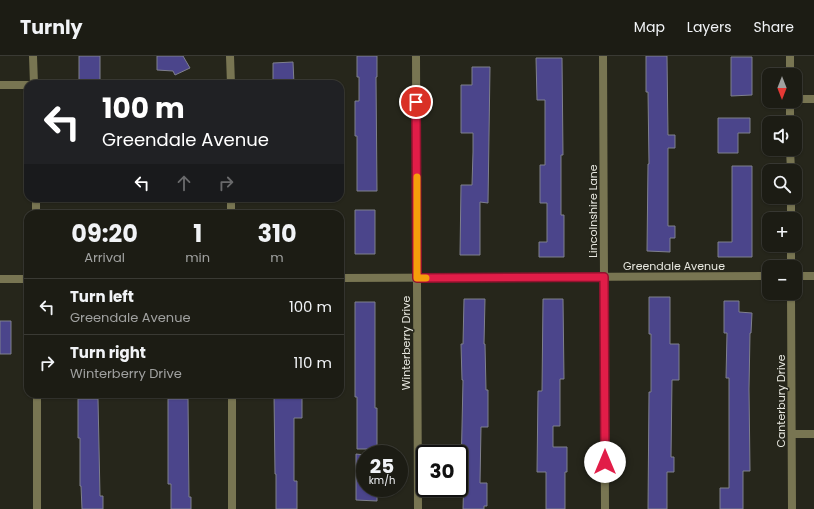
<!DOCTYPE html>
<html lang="en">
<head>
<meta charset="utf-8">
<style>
	body { margin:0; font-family:Poppins,sans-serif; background:#292922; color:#f1f3f6; height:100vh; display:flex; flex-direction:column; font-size:15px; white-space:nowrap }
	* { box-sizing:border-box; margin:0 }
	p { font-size:13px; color:#a0a1a0 }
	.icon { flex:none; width:22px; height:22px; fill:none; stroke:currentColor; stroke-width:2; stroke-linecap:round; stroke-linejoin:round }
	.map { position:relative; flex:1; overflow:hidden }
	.sheet { position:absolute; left:24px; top:154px; width:320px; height:188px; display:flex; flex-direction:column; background:#1c1c14; border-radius:12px; box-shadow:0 1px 3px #0004,0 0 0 1px #3a3a34 }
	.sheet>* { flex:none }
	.banner { position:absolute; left:24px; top:24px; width:320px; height:122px; border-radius:12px; box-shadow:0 1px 3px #0004,0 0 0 1px #3a3a34; background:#202124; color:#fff; overflow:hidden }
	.needle { width:26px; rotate:180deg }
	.tools { position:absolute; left:762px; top:12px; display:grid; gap:8px }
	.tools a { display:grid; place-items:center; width:40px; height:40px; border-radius:8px; background:#1c1c14; box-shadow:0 1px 3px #0004,0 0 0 1px #3a3a34; font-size:20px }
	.speed { position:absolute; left:356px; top:389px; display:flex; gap:8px; font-size:20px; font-weight:700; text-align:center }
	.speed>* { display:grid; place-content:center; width:52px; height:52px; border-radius:50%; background:#1c1c14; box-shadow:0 1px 3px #0004,0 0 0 1px #3a3a34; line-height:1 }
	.speed small { font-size:10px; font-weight:400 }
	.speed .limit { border:2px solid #111; border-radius:6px; background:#fff; color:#111 }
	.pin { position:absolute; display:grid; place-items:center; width:34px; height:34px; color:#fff; margin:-17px; border:2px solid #fff; border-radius:50%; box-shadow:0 1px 4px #0007 }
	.me { position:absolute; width:44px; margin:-22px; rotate:0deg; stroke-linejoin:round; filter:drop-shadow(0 0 3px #0008) }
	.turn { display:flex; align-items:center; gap:14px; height:84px; padding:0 12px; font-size:18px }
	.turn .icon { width:52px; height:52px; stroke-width:2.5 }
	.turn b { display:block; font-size:28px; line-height:34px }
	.lanes { display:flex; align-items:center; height:38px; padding:0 12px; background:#0003; justify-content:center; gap:20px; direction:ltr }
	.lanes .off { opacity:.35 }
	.eta { display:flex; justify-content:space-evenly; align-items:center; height:68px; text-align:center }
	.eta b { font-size:24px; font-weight:700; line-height:28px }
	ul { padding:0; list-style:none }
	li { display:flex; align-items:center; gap:12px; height:56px; padding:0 12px; border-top:1px solid #3a3a34 }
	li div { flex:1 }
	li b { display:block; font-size:15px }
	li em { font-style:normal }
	header { display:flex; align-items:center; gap:24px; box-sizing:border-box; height:56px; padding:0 20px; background:#1c1c14; border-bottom:1px solid #3a3a34 }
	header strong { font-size:19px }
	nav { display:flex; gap:22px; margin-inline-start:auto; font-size:14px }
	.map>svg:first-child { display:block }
	.building { fill:#4b458b; stroke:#7f808d }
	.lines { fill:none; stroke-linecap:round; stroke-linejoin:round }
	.street { stroke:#787552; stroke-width:8 }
	.route-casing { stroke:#92132f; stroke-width:10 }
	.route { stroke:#e11d48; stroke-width:7 }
	.slow { stroke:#f59e0b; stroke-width:7 }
	.labels { text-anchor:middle; stroke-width:3; stroke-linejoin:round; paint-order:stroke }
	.street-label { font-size:11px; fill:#e7e7df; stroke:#26261b }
</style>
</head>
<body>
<header>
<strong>Turnly</strong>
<nav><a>Map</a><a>Layers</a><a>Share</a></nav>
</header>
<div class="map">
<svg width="814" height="453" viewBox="0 0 814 453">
	<rect width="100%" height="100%" fill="#26261b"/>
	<path class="building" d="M79,0H100V28H79Z
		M157,0H183L190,12L175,19L173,15L157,14Z
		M357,0H377V21H376L377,135H357V80H355V45H359V21H357Z
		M646,0H667L668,79H675V92H668V170H675V182H670V196L647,195L648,108H649L648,36H646Z
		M731,1H752V39L731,40Z
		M536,2H562L563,99H561V159H564V201H539V186H547V147H540V109H545V44H537Z
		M293,6L294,28H273V7Z
		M472,11H490L488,147L480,146V199H460L461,129H472L473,96V77H461V29H472Z
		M718,62H750V77H738V97H718Z
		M732,110H752V201H718V186H732Z
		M355,154H375V198H355Z
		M649,241H670V288H679V324H672L671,401H674V416H667V453H648L649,336H651V278H649Z
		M464,243H485L484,288H485L486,334H488V371H481L480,427H487V450H484V453H463L464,417H461L463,324H462L461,288H463Z
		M543,243H563L564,323H560V370H553V391H567V416H565V453H546V416H537L538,335H542Z
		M724,245H739V256L752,257L751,277H750L749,333L750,415H743V453H720V432H729V322H726L727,277H724Z
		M355,246H375V352H377V393H357V341H355Z
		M0,265H11V298H0Z
		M274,338H302V362H294V425H297V453H276V418H275Z
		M78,343H98L100,440H103V453H82L81,430H80V382H78Z
		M168,343H188L189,441H191V453H171V428H168Z
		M356,398L365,399V432H377V445L356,444Z"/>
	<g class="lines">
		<path class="street" d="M33,0L34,28
			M230,0L231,28
			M416,0L418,453
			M603,0L605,453
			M790,0V19
			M0,29H28
			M795,43H814
			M790,45V67
			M790,93L791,115
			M791,141V163
			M36,142V158
			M231,142V158
			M791,189V211
			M795,220H814
			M340,222L769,220
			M0,223H28
			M791,237L792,453
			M37,338V453
			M232,338V453
			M792,378H814"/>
	</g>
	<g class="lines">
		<defs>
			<path id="route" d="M416,46L417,222L604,221L605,406"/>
		</defs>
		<use href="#route" class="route-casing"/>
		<use href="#route" class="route"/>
		<path class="slow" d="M417,121V222H426"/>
	</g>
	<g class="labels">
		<g class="street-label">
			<text transform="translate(593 155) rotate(-90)" y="4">Lincolnshire Lane</text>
			<text x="674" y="214">Greendale Avenue</text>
			<text transform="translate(406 287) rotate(-90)" y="4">Winterberry Drive</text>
			<text transform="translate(781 345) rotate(-90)" y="4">Canterbury Drive</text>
		</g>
	</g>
</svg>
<div class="tools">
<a><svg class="needle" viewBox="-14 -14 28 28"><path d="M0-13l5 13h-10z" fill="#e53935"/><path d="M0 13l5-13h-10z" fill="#a0a1a0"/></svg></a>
<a><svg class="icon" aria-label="sound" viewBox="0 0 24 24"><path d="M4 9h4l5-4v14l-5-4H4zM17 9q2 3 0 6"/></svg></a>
<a><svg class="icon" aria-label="search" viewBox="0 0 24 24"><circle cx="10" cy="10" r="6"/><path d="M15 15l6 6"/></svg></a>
<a>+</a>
<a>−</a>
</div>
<div class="speed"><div>25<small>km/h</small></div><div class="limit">30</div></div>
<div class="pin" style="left:416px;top:46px;background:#d93025"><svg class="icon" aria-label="arrive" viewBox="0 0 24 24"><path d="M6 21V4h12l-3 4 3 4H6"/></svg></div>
<svg class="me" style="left:605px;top:406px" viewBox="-20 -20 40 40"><circle r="19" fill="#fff"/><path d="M0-13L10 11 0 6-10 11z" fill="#e11d48"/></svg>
<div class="banner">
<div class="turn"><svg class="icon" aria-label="left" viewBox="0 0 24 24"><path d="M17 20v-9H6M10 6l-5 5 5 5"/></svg><div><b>100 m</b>Greendale Avenue</div></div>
<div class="lanes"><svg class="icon" aria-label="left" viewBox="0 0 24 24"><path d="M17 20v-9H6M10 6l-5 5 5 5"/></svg><svg class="icon off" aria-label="ahead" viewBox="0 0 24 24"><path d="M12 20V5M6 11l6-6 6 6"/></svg><svg class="icon off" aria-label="right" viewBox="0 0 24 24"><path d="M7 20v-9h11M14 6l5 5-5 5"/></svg></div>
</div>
<section class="sheet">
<div class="eta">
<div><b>09:20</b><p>Arrival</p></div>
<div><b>1</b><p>min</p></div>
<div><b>310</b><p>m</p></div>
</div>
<ul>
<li><svg class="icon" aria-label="left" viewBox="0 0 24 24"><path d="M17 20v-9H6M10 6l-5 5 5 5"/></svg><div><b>Turn left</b><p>Greendale Avenue</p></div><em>100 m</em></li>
<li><svg class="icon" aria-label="right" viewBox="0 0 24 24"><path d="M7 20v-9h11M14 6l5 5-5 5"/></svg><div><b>Turn right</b><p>Winterberry Drive</p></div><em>110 m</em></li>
</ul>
</section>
</div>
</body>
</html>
